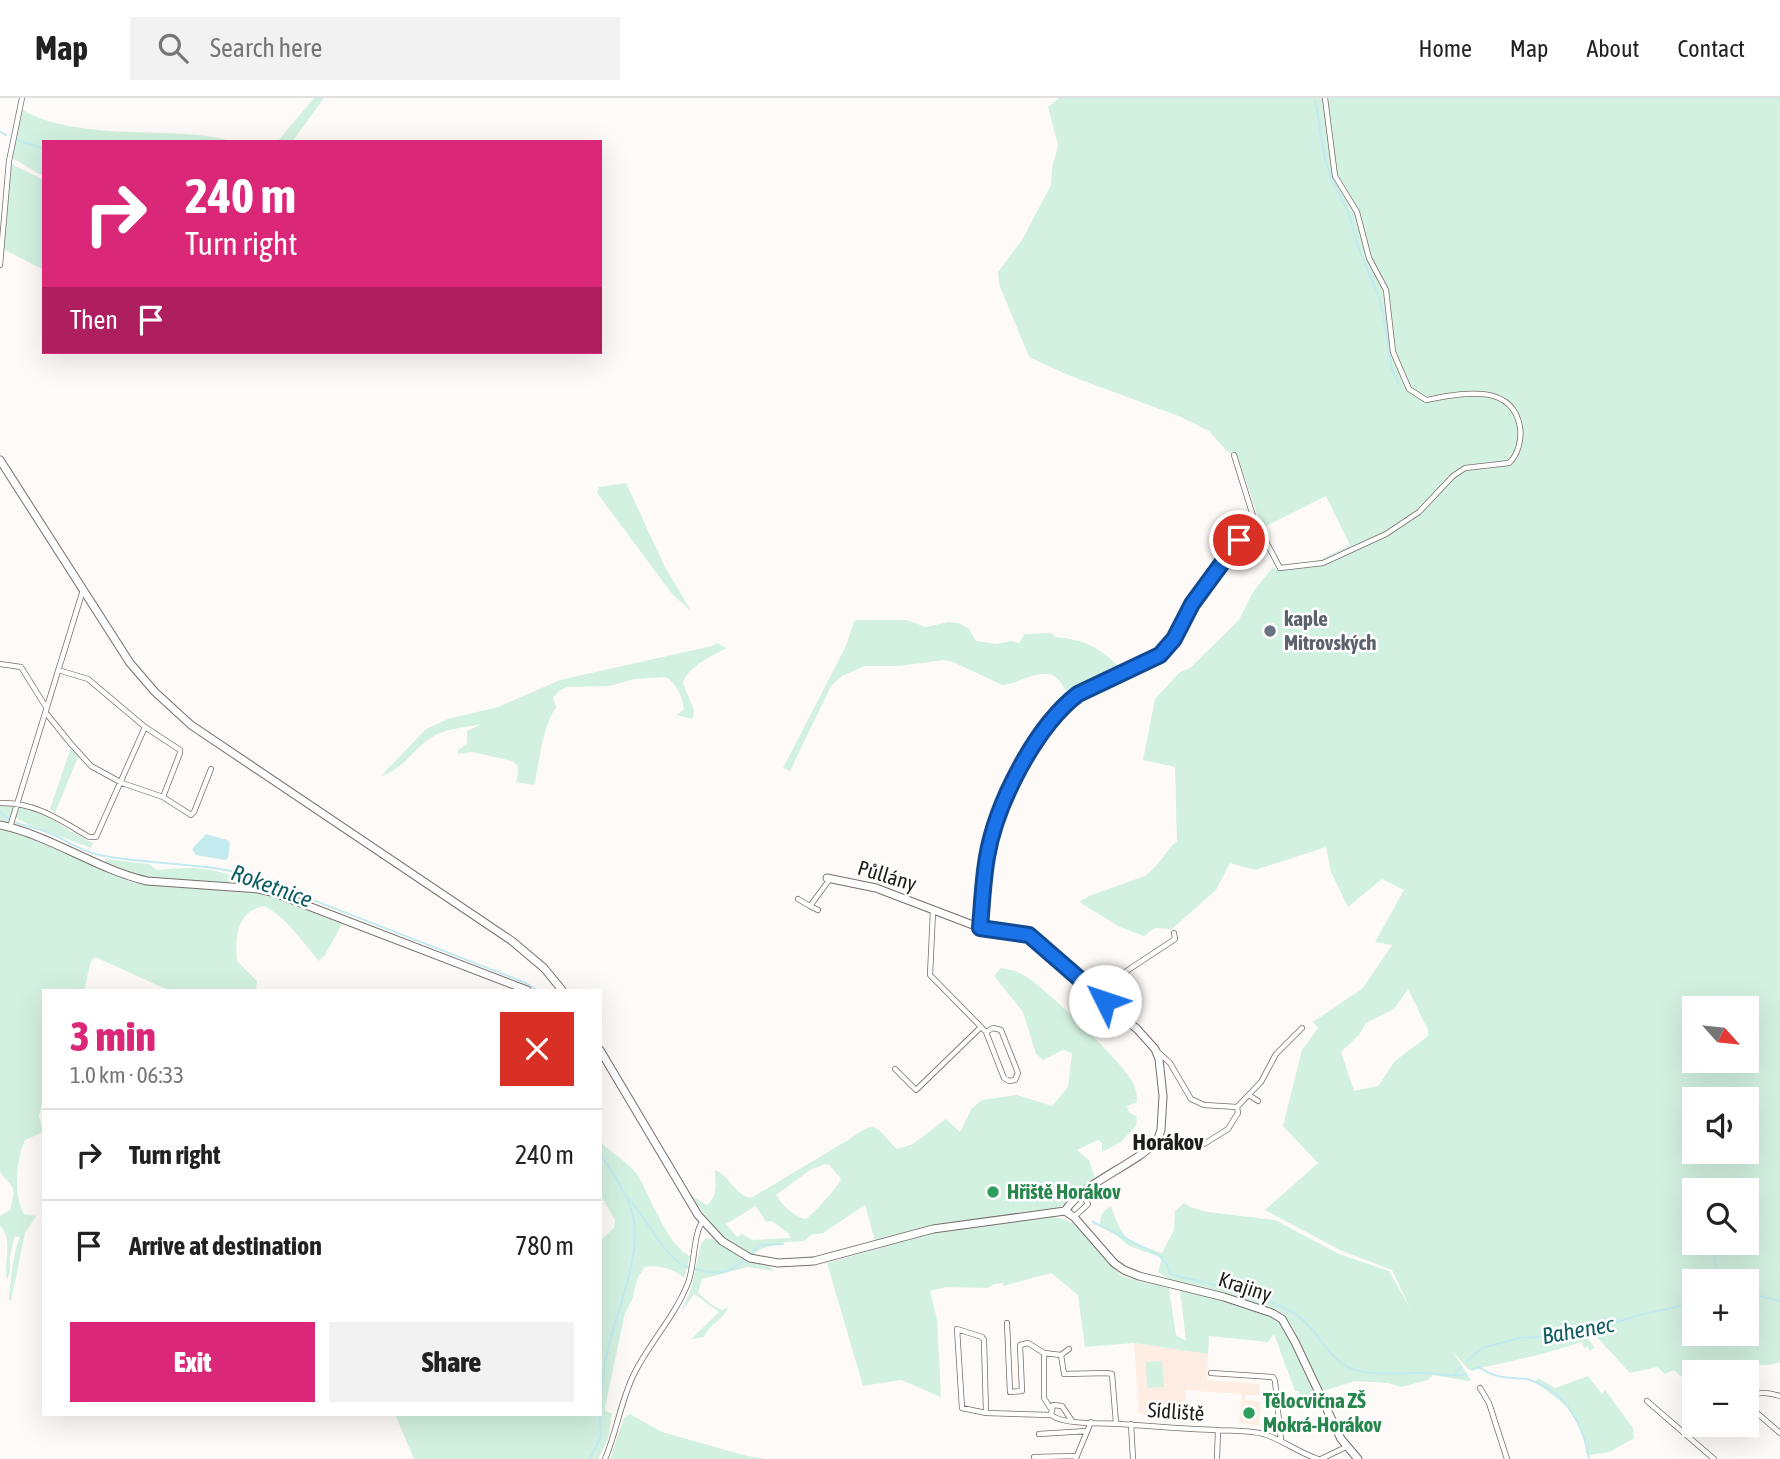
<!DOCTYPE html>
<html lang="en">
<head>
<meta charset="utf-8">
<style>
	body { margin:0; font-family:"Asap Condensed",sans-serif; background:#f2f2f2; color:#222; height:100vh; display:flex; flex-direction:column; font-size:26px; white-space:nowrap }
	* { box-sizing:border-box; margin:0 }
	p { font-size:23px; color:#767676 }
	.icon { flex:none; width:38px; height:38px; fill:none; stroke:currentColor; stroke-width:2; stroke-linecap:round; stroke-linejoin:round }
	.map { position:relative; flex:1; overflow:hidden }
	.sheet { position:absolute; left:42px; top:891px; width:560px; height:427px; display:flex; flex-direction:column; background:#fff; border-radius:0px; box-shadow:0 7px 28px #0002 }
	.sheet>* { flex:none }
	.banner { position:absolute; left:42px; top:42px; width:560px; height:214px; border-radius:0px; box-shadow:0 7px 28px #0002; background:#db2777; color:#fff; overflow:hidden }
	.needle { width:46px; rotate:117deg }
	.buttons { position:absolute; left:1682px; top:898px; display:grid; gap:14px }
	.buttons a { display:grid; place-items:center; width:77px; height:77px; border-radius:0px; background:#fff; box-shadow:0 7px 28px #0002; font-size:35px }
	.pin { position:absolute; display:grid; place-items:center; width:60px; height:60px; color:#fff; margin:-30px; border:4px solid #fff; border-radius:50%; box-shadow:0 2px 7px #0007 }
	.me { position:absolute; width:77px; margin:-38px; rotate:311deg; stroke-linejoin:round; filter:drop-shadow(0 0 5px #0008) }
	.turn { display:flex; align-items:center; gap:24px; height:147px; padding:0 28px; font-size:32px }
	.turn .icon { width:91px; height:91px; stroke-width:2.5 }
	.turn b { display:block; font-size:49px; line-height:60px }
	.then { display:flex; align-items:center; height:66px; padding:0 28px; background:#0003; gap:14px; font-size:26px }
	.round { display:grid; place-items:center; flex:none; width:74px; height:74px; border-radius:0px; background:#f2f2f2 }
	.head { display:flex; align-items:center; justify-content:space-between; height:119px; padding:0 28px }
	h1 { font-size:42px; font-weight:800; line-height:52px; color:#db2777 }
	.primary-button { display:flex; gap:14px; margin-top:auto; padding:14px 28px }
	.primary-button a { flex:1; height:80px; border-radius:0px; background:#db2777; color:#fff; font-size:28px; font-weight:800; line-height:80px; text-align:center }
	.primary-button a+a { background:#f2f2f2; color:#222 }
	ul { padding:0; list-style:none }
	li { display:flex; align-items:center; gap:21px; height:91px; padding:0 28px; border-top:2px solid #e0e0e0 }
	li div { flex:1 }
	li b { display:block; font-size:26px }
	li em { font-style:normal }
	header { display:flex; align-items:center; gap:42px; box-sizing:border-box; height:98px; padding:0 35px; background:#fff; border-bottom:2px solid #e0e0e0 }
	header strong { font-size:33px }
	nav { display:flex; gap:38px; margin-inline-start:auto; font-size:24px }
	.search { width:490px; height:63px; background:#f2f2f2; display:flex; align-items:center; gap:18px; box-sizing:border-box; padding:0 24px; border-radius:0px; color:#767676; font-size:26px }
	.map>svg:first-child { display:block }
	.education { fill:#feede2 }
	.green { fill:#d3f1e0; fill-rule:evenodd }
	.water { fill:#c3eaef }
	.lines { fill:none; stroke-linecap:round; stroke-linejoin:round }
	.stream { stroke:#c3eaef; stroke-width:2 }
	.street-casing { stroke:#786e6a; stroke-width:6 }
	.secondary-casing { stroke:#786e6a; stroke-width:9 }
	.street { stroke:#fff; stroke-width:4.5 }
	.secondary { stroke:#fff; stroke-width:7 }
	.route-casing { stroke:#114b97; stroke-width:18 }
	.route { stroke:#1a73e8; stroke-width:12 }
	.worship-dot { fill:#6b7280; stroke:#fff; stroke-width:2.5 }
	.leisure-dot { fill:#2e9e5b; stroke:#fff; stroke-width:2.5 }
	.labels { text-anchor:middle; stroke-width:5; stroke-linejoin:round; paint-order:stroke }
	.worship-label { font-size:21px; font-weight:bold; fill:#5b616d; stroke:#fff; text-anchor:start }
	.street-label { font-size:21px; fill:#211d1b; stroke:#fff }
	.leisure-label { font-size:21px; font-weight:bold; fill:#27864d; stroke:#fff; text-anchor:start }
	.water-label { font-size:23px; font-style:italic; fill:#0f5e65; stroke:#fff }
	.neighbourhood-label { font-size:23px; font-weight:bold; fill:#211d1b; stroke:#fff }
</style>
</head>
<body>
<header>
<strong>Map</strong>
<div class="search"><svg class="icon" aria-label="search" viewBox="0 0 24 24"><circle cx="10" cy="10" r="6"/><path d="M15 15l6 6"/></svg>Search here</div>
<nav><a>Home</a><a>Map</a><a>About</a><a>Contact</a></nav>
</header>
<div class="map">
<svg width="1780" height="1361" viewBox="0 0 1780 1361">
	<rect width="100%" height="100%" fill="#fefaf8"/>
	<path class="education" d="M1134,1245L1208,1256L1207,1282L1260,1286L1259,1297H1246L1245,1302L1260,1304L1259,1327L1239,1325L1242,1296L1186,1292L1184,1318L1139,1316Z"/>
	<path class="green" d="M314,0H324L292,44H277Z
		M1059,0H1780V1264L1769,1267H1753L1735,1274H1694V1285H1688L1674,1272L1665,1276L1657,1269L1630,1275L1595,1237L1588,1241L1595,1250L1589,1253L1588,1248L1584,1250L1582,1244C1545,1256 1507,1265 1469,1272L1453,1254L1471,1282L1468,1283L1433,1277L1428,1282L1401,1289L1388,1285L1355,1283L1323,1293L1291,1226L1283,1216L1211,1191L1168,1181L1158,1174L1161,1163L1160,1159L1129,1148L1115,1136L1100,1128C1100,1117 1102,1114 1111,1108C1124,1145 1127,1142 1162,1155L1174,1132L1175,1113L1184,1105L1190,1109L1208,1114L1275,1122L1339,1156L1389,1173L1410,1210L1392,1172L1342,1153L1265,1112L1318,1065L1283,1028L1302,952L1318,930L1313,924L1363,890L1392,847L1375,844L1404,792L1382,781L1348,809L1331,774L1326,749L1255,772L1230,765L1216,792L1172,831L1155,830L1144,838L1120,829L1079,804L1089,798L1145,778C1158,769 1165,754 1177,743L1175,669L1143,662L1155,601L1179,575L1191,569L1239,522L1253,494L1273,469L1277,472L1286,468L1320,462L1350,447L1326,398L1262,430L1238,360L1227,353L1209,333L1181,319L1068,277L1029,259L999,186L998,174L1022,142L1051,87L1052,70L1058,47L1048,9ZM1408,891L1428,932V938L1395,963L1378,988L1354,993L1341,954L1359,937L1366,925L1394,911ZM1694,910H1746V962H1694ZM1694,1001H1746V1054H1694ZM1694,1092H1746V1144H1694ZM1694,1183H1746V1236H1694Z
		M22,12C82,44 161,28 225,41L224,44H44V79L11,59Z
		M11,66L44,82V172L3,151Z
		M626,385L665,469L691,513L673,497L597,395L599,389Z
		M857,522H907L926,529L949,524L959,525L969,531L976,543L997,546L1011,543L1019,545L1025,536L1052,535L1055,539C1083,541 1102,550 1121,571L1083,588L1066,593C1050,558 1022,587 1002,587L953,564L944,562L899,568H865L842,578L831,588L790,673L783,670L846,548L854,523Z
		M717,545L726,550C711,559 689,567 683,585L694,612L693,621L677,617L684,611C682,598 677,586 666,579L635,581L610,588L567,589L559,593L553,600L556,609C541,633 541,659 534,687L516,684C518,675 521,668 512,663L472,654L458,656V652L467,646V633L482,626C461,631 444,629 425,644C409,657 401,672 381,678L426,631L448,621L498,609L560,582L712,548Z
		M71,649L78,659L55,715L50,711Z
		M0,705C39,705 59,730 93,745L91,750L30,727L14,719L7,724L0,722Z
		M0,730L71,755L130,783L257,793L342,826L325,857L319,863C302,843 287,820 264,808C236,814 235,840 237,863L257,883L256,892H168L95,859L91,863L84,892H44V997L39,1018L43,1034L25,1042C16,1061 13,1098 24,1116L36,1118L25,1135L11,1203L9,1202C9,1191 15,1146 20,1139L15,1138L10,1158V1175L7,1182C3,1165 14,1142 0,1128V1118L10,1112C17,1088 13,1091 0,1074Z
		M105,761L149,766L157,772C204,767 215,771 258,787L149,781L105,764Z
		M1001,870C1008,871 1016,873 1022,876C1044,888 1120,962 1132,983C1136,990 1137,996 1137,1004L1127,1008L1129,1014L1137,1019L1136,1028L1121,1044L1102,1054V1045L1098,1042L1077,1052L1089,1062L1096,1083L1066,1106L1049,1114L875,1143L865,1107L823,1135L811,1137L804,1143L785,1144L761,1151L753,1157V1164L771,1169L774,1173L748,1169L702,1181L698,1194C703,1200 715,1210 722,1212L728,1209C725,1221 709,1226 704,1239L691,1241L719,1214L694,1196L680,1216L691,1191L701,1146L706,1140L715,1142L727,1150L730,1146L714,1129L690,1097L707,1107C719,1096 715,1086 715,1072C730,1078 735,1097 751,1100L848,1042C877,1022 872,1025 897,1051L913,1046L946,1021L960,1034L972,1010L982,1002L1017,997L1052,1008L1068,989L1072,955L1063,952L1043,962L1036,956L1023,914L994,878ZM825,1066L829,1067L841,1081C839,1088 813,1116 806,1121C794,1119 782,1107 776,1097L810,1072ZM756,1108L766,1124L772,1123L789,1136L791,1140L752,1142L742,1136L737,1139L726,1126Z
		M600,1043C612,1057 632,1065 640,1081C650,1100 670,1150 690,1158L684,1180C674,1171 659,1166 645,1169L638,1179L632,1202L625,1215L605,1309L606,1313L612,1316L608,1341L598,1361H414L395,1316H600V1143L614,1130L615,1122L600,1096Z
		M1052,1119L1064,1121L1076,1127L1121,1178L1169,1190L1176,1237L1186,1243L1180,1192C1209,1200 1242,1205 1269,1217C1291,1227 1312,1281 1316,1305L1300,1307L1299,1293H1295L1274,1236L1268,1244L1209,1238L1208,1256L1134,1245L1085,1249L1078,1197L1051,1175L1003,1188V1185L995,1186L987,1190L946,1189L930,1193L937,1221L941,1299L901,1282L863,1288L827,1165L933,1135Z
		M1162,1263L1164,1289L1147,1290L1146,1264Z
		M1588,1278L1602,1296L1605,1292L1633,1330L1634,1340L1610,1354L1589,1357L1586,1355C1584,1317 1563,1304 1534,1284L1538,1280L1555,1290Z
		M630,1316L662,1334L747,1358L767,1361H610L624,1320Z"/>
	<path class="water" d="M206,736L227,742L230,745L228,760L225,762L196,757L192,751Z"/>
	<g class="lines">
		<path class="stream" d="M1315,0L1325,61L1331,80L1350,119L1360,154L1376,191L1383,215L1392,272L1398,285
			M0,34L6,37
			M15,41L44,51
			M0,714C11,727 29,727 44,733C62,739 80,753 99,757C149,767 199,764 249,777L526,885L537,892
			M600,1055C613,1076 630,1098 634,1123C640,1166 614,1218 606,1260C603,1274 602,1289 600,1303
			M628,1100C644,1117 665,1159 684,1168C689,1170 695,1170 700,1172C718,1178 733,1173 745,1161
			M1093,1124L1160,1158L1167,1166L1170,1176C1210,1187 1256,1193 1292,1214C1314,1226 1321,1249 1340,1264C1360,1281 1399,1274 1423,1275C1438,1275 1452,1280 1466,1276
			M1717,1144L1714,1154L1717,1183
			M749,1157L760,1147L783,1146
			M1746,1195L1780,1203
			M1466,1264L1482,1250L1519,1240L1576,1237L1639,1217L1694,1205
			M1472,1272L1478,1269C1484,1272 1491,1277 1498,1278C1508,1281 1520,1279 1530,1282C1565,1293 1584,1327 1589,1361
			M1455,1276L1461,1269
			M590,1361L601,1338L600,1311"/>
		<defs>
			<path id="street" d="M0,167L9,63L22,0
				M1234,357L1254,421L1280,470L1323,465L1386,436L1419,414L1453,378L1465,370L1509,365C1518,357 1522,341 1520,329C1512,283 1459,296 1426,302L1409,291L1393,254L1386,192L1369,160L1357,114L1335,78L1325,0
				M0,566L21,569L46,609V615L71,646L91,668L122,685L163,699L191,717L194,714L211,671
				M58,572L88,581L145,629L180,652V655L163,699
				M0,705C35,704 60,722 89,739H96L145,629
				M10,729L83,492
				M798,801L810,808L830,781
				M810,808L818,812
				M933,813L930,877L986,934L1004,980L1009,983L1015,982L1018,975L1001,932L993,930L986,934
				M980,830C982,806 983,782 987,759C996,707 1035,628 1078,596L1160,557L1173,541L1192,506L1254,421
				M1090,889L1096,883L1119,878L1175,841L1174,835
				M1158,954L1170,965L1191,1001L1204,1007L1237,1009L1261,984L1276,956L1302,930
				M895,971L916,992L981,929
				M1249,997L1258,1003
				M1157,1043L1204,1046L1228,1031L1238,1015L1237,1009
				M1074,1119L1088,1106L1082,1096
				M1007,1225L1010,1294L1022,1293L1020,1247L1028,1245L1044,1255
				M1061,1257L1069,1251
				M1211,1275L1273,1279L1275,1283L1281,1343
				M1480,1290L1489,1305L1507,1361
				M1780,1298C1767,1294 1752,1291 1749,1308L1780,1335
				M1647,1303L1714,1361
				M1051,1311L1044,1300V1255L1061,1257L1064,1276L1107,1275L1112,1276L1116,1325
				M986,1315L984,1242L982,1239L957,1231L962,1310L986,1315L1051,1317
				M1072,1323L1062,1308L1053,1307L1051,1317C1063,1327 1104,1325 1120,1326C1152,1328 1184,1331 1216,1332C1232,1333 1249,1332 1264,1336C1283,1342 1299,1355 1318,1361
				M1131,1326L1133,1361
				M1039,1336L1087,1333
				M1034,1359L1077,1358
				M1076,1360L1091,1324
				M605,1361C617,1333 621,1301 635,1274C651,1243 675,1218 688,1185C695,1167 693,1135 703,1123
				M1217,1361L1218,1332
				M1321,1361L1346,1349"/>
			<path id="secondary" d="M0,362L130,565L155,594L191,627L512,843L544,870L562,892
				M0,727C52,738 96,771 147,783L258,791L272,794L527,892
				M827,780L876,790L986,832L1029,837L1137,931L1155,951L1159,961L1163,998L1161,1032L1157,1043C1132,1069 1085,1083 1065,1113
				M600,952L698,1117L722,1143L750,1160L778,1165L814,1163L933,1131L1065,1113
				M1065,1113L1074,1119L1114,1165L1124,1172L1139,1178L1224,1199L1272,1215L1282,1221L1295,1244L1341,1341L1358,1361"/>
		</defs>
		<use href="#street" class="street-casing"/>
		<use href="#secondary" class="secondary-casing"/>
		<use href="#street" class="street"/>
		<use href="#secondary" class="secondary"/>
	</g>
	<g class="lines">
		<defs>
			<path id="route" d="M1105,903L1029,837L980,830C982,806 983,782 987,759C996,706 1035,629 1078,596L1160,557L1174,541L1192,506L1239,442"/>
		</defs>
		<use href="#route" class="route-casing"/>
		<use href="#route" class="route"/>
	</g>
	<circle class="worship-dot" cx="1270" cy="533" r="7"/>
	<g class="leisure-dot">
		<circle cx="993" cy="1094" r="7"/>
		<circle cx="1249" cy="1315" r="7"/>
	</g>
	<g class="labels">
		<g class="worship-label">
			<text x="1284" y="528">kaple<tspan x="1284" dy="24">Mitrovských</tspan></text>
		</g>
		<g class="street-label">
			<text transform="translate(887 778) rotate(17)" y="7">Půllány</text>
			<text transform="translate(1245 1189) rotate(18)" y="7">Krajiny</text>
			<text transform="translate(1176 1314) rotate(4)" y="7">Sídliště</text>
		</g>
		<g class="leisure-label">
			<text x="1007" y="1101">Hřiště Horákov</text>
			<text x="1263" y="1310">Tělocvična ZŠ<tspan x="1263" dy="24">Mokrá-Horákov</tspan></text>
		</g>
		<g class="water-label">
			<text transform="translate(272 788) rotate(20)" y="8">Roketnice</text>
			<text transform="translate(1578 1232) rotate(-10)" y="8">Bahenec</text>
		</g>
		<g class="neighbourhood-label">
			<text x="1168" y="1052">Horákov</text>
		</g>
	</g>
</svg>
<div class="buttons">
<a><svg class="needle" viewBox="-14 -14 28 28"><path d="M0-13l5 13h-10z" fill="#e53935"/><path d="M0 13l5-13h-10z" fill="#767676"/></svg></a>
<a><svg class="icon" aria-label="sound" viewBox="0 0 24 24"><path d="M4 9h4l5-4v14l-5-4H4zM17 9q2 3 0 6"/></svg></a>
<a><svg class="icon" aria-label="search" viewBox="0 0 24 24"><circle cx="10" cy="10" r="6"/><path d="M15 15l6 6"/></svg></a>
<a>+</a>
<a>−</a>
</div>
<div class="pin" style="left:1239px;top:442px;background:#d93025"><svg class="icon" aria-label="arrive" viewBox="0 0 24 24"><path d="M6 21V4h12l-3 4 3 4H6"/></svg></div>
<svg class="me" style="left:1105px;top:903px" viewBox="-20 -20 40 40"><circle r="19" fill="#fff"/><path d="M0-13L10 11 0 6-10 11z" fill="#1a73e8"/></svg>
<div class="banner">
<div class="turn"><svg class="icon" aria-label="right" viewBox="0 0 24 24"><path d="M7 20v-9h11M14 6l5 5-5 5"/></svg><div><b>240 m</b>Turn right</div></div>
<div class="then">Then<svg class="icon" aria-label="arrive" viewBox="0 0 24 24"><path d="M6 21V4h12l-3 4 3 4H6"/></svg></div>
</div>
<section class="sheet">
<div class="head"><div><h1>3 min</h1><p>1.0 km · 06:33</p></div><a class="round" style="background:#d93025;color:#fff"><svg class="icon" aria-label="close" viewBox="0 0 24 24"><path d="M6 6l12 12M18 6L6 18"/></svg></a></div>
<ul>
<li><svg class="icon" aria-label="right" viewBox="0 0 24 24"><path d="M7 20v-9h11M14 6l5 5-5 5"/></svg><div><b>Turn right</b></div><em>240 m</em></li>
<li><svg class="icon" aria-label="arrive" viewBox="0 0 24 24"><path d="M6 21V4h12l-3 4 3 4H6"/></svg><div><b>Arrive at destination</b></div><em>780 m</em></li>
</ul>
<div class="primary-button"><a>Exit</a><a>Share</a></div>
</section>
</div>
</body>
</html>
